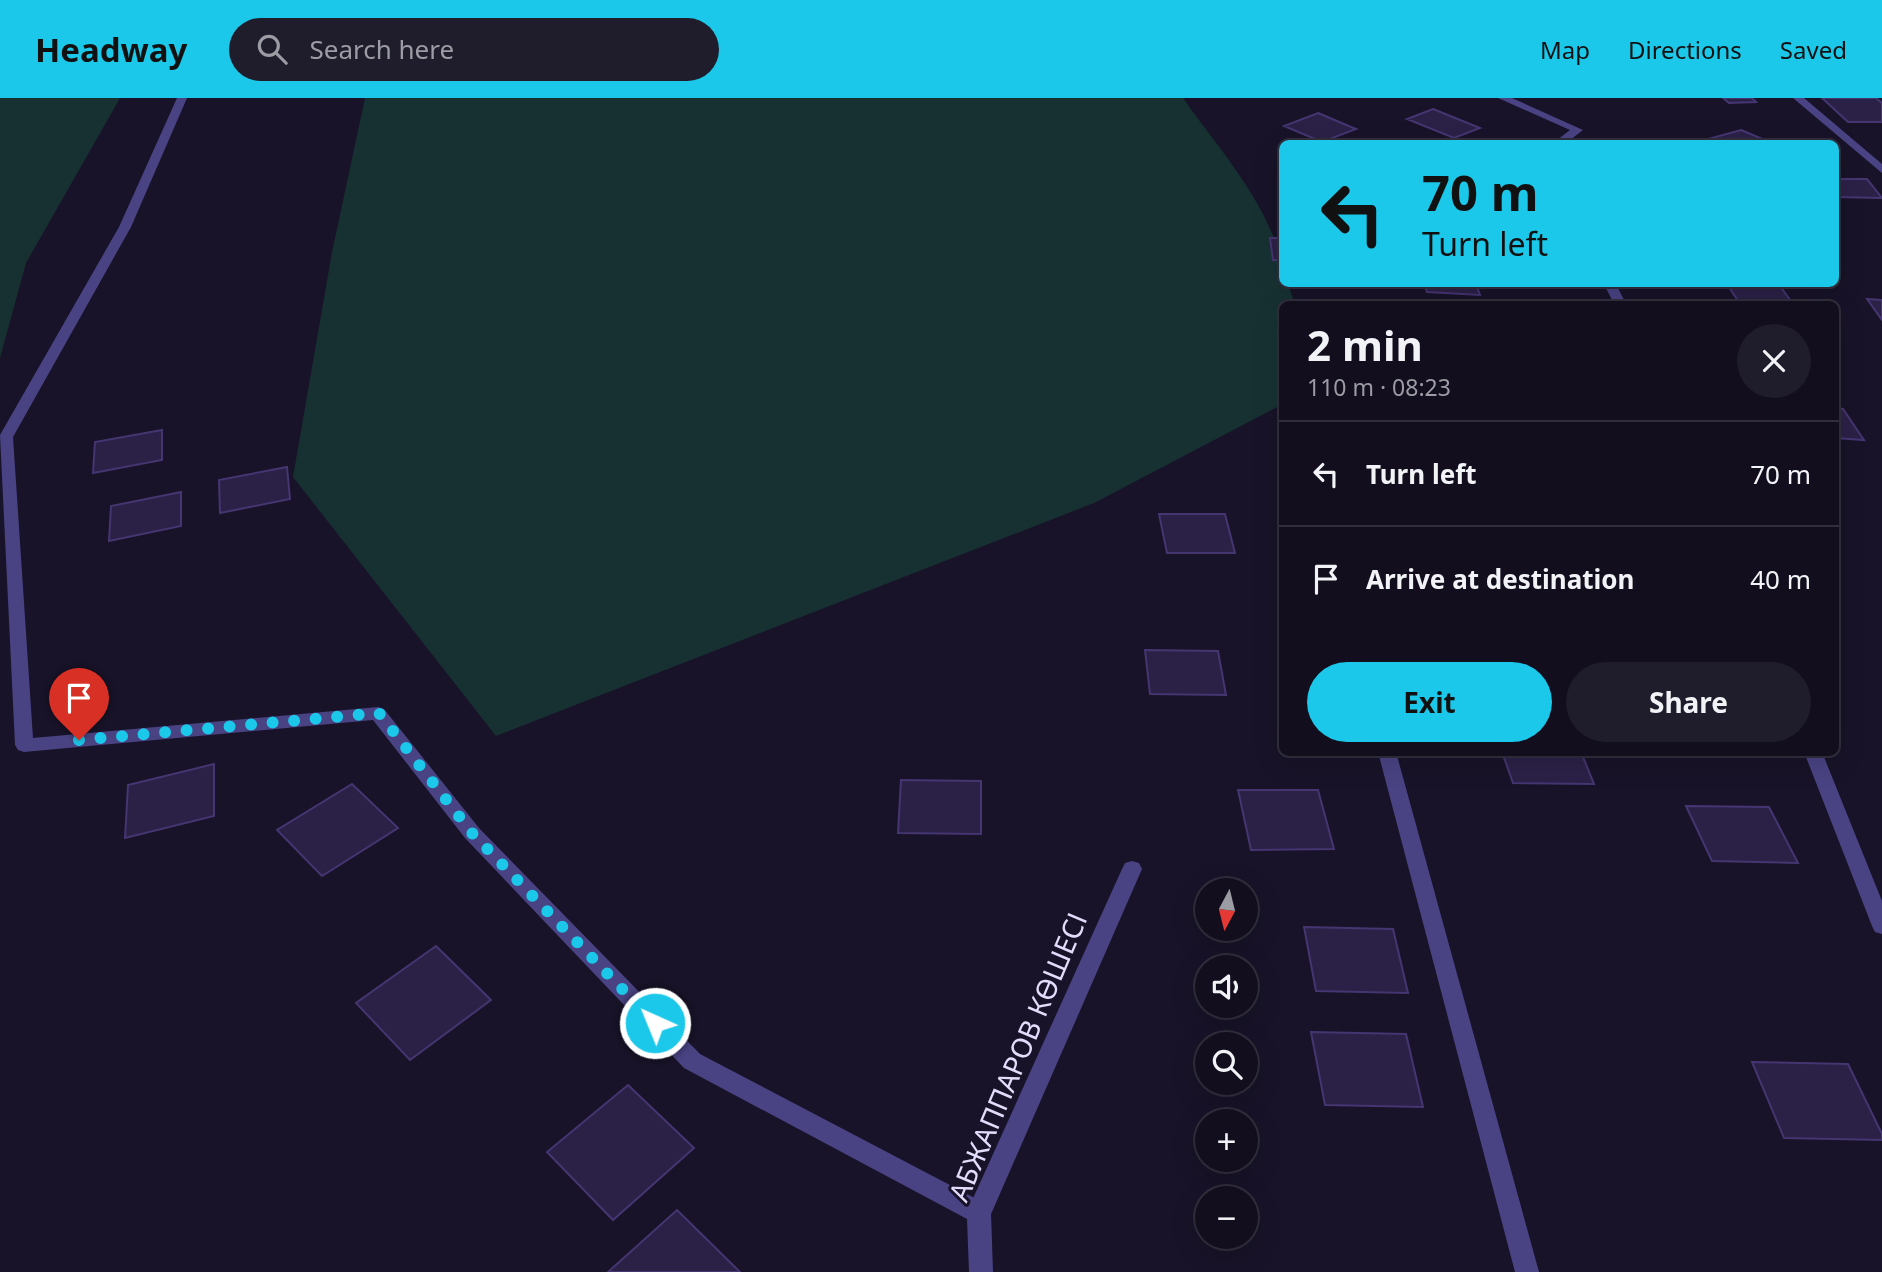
<!DOCTYPE html>
<html lang="en">
<head>
<meta charset="utf-8">
<style>
	body { margin:0; font-family:"Noto Sans",sans-serif; background:#1f1c2b; color:#f1f3f6; height:100vh; display:flex; flex-direction:column; font-size:26px; white-space:nowrap }
	* { box-sizing:border-box; margin:0 }
	p { font-size:23px; color:#9c9ca4 }
	.icon { flex:none; width:38px; height:38px; fill:none; stroke:currentColor; stroke-width:2; stroke-linecap:round; stroke-linejoin:round }
	.map { position:relative; flex:1; overflow:hidden }
	.details { position:absolute; left:1279px; top:203px; width:560px; height:455px; display:flex; flex-direction:column; background:#120e1e; border-radius:10px; box-shadow:0 7px 28px #0002,0 0 0 2px #312e3c }
	.details>* { flex:none }
	.hud { position:absolute; left:1279px; top:42px; width:560px; height:147px; border-radius:10px; box-shadow:0 7px 28px #0002,0 0 0 2px #312e3c; background:#1cc8e9; color:#111; overflow:hidden }
	.needle { width:46px; rotate:187deg }
	.fabs { position:absolute; left:1195px; top:780px; display:grid; gap:14px }
	.fabs a { display:grid; place-items:center; width:63px; height:63px; border-radius:50%; background:#120e1e; box-shadow:0 7px 28px #0002,0 0 0 2px #312e3c; font-size:35px }
	.pin { position:absolute; display:grid; place-items:center; width:60px; height:60px; color:#fff; margin:-72px -30px; border-radius:50% 50% 50% 0; rotate:-45deg; box-shadow:0 0 7px #0007 }
	.pin .icon { rotate:45deg }
	.me { position:absolute; width:77px; margin:-38px; rotate:316deg; stroke-linejoin:round; filter:drop-shadow(0 0 5px #0008) }
	.turn { display:flex; align-items:center; gap:24px; height:147px; padding:0 28px; font-size:32px }
	.turn .icon { width:91px; height:91px; stroke-width:2.5 }
	.turn b { display:block; font-size:49px; line-height:60px }
	.round { display:grid; place-items:center; flex:none; width:74px; height:74px; border-radius:37px; background:#1f1c2b }
	.head { display:flex; align-items:center; justify-content:space-between; height:119px; padding:0 28px }
	h1 { font-size:42px; font-weight:700; line-height:52px }
	.primary-button { display:flex; gap:14px; margin-top:auto; padding:14px 28px }
	.primary-button a { flex:1; height:80px; border-radius:42px; background:#1cc8e9; color:#111; font-size:28px; font-weight:700; line-height:80px; text-align:center }
	.primary-button a+a { background:#1f1c2b; color:#f1f3f6 }
	ul { padding:0; list-style:none }
	li { display:flex; align-items:center; gap:21px; height:105px; padding:0 28px; border-top:2px solid #312e3c }
	li div { flex:1 }
	li b { display:block; font-size:26px }
	li em { font-style:normal }
	header { display:flex; align-items:center; gap:42px; box-sizing:border-box; height:98px; padding:0 35px; background:#1cc8e9; color:#111 }
	header strong { font-size:33px }
	nav { display:flex; gap:38px; margin-inline-start:auto; font-size:24px }
	.search { width:490px; height:63px; background:#1f1c2b; display:flex; align-items:center; gap:18px; box-sizing:border-box; padding:0 24px; border-radius:38px; color:#9c9ca4; font-size:26px }
	.map>svg:first-child { display:block }
	.green { fill:#173132 }
	.building { fill:#2b2147; stroke:#453571; stroke-width:2 }
	.lines { fill:none; stroke-linecap:round; stroke-linejoin:round }
	.service { fill:#494383; fill-rule:evenodd }
	.minor { fill:#494383; fill-rule:evenodd }
	.route { stroke:#1cc8e9; stroke-width:12; stroke-dasharray:0 21.6 }
	.labels { text-anchor:middle; stroke-width:6; stroke-linejoin:round; paint-order:stroke }
	.near-street-label { font-size:28px; fill:#e3ddfc; stroke:#181328 }
</style>
</head>
<body>
<header>
<strong>Headway</strong>
<div class="search"><svg class="icon" aria-label="search" viewBox="0 0 24 24"><circle cx="10" cy="10" r="6"/><path d="M15 15l6 6"/></svg>Search here</div>
<nav><a>Map</a><a>Directions</a><a>Saved</a></nav>
</header>
<div class="map">
<svg width="1882" height="1174" viewBox="0 0 1882 1174">
	<rect width="100%" height="100%" fill="#181328"/>
	<path class="green" d="M0,0H120L26,165L0,260Z
		M365,0H1183C1219,52 1283,120 1283,186H1288L1295,206H1283V306L1094,405L496,638L293,379L332,154Z"/>
	<path class="building" d="M1723,0H1752L1756,4L1729,5Z
		M1822,0H1876L1882,5V24H1848Z
		M1433,11L1480,30L1454,40L1407,21Z
		M1318,15L1356,31L1322,44L1284,28Z
		M1741,32L1765,42L1755,46H1717L1708,41Z
		M1836,81H1867L1882,100L1836,99Z
		M1270,140H1283V162H1273Z
		M1424,186H1476L1480,197L1427,194Z
		M1727,186L1780,188L1793,206H1740Z
		M1867,201L1882,202V222Z
		M1836,310L1843,311L1864,342L1836,340Z
		M162,332V362L93,375L95,344Z
		M287,369L290,401L220,415L219,382Z
		M181,394V428L109,443L111,408Z
		M1159,416H1225L1235,455H1167Z
		M1145,552L1218,553L1226,597L1150,596Z
		M1502,654H1581L1594,686L1513,685Z
		M214,666V718L125,740L128,687Z
		M901,682L981,683V736L898,735Z
		M352,686L398,730L322,778L277,732Z
		M1238,692H1318L1334,751L1251,752Z
		M1686,708L1769,709L1798,765L1712,763Z
		M1304,829L1393,831L1408,895L1316,893Z
		M436,848L491,902L410,962L356,905Z
		M1311,934L1406,936L1423,1009L1325,1007Z
		M1752,964L1848,966L1882,1036V1042L1784,1040Z
		M628,987L694,1050L613,1122L547,1054Z
		M677,1112L740,1174H608Z"/>
	<g class="lines">
		<path class="service" d="M1132,763L1139,765L1142,771L988,1123L979,1127L970,1123L967,1115L970,1107L1122,771L1125,765Z"/>
		<path class="minor" d="M177,0H187L131,129L13,339L33,640L378,609L384,611L479,730L700,956L988,1107L991,1115L993,1174H969L967,1121L684,970L465,740L373,622L24,654L18,652L15,647L0,337L119,129Z
			M1498,0H1512L1583,32L1565,46H1552L1570,32Z
			M1793,0H1804L1882,66V75Z
			M1604,186H1616L1626,206H1614Z
			M1378,654H1396L1539,1174H1515Z
			M1804,654H1822L1882,803V836L1875,834L1872,828Z"/>
	</g>
	<g class="lines">
		<path class="route" d="M79,642L379,615L472,735L655,925"/>
	</g>
	<g class="labels">
		<g class="near-street-label">
			<text transform="translate(1018 959) rotate(-67)" y="10">АБЖАППАРОВ КӨШЕСІ</text>
		</g>
	</g>
</svg>
<div class="fabs">
<a><svg class="needle" viewBox="-14 -14 28 28"><path d="M0-13l5 13h-10z" fill="#e53935"/><path d="M0 13l5-13h-10z" fill="#9c9ca4"/></svg></a>
<a><svg class="icon" aria-label="sound" viewBox="0 0 24 24"><path d="M4 9h4l5-4v14l-5-4H4zM17 9q2 3 0 6"/></svg></a>
<a><svg class="icon" aria-label="search" viewBox="0 0 24 24"><circle cx="10" cy="10" r="6"/><path d="M15 15l6 6"/></svg></a>
<a>+</a>
<a>−</a>
</div>
<div class="pin" style="left:79px;top:642px;background:#d93025"><svg class="icon" aria-label="arrive" viewBox="0 0 24 24"><path d="M6 21V4h12l-3 4 3 4H6"/></svg></div>
<svg class="me" style="left:655px;top:925px" viewBox="-20 -20 40 40"><circle r="17" fill="#1cc8e9" stroke="#fff" stroke-width="3"/><path d="M0-11L8 9 0 5-8 9z" fill="#fff"/></svg>
<div class="hud">
<div class="turn"><svg class="icon" aria-label="left" viewBox="0 0 24 24"><path d="M17 20v-9H6M10 6l-5 5 5 5"/></svg><div><b>70 m</b>Turn left</div></div>
</div>
<section class="details">
<div class="head"><div><h1>2 min</h1><p>110 m · 08:23</p></div><a class="round"><svg class="icon" aria-label="close" viewBox="0 0 24 24"><path d="M6 6l12 12M18 6L6 18"/></svg></a></div>
<ul>
<li><svg class="icon" aria-label="left" viewBox="0 0 24 24"><path d="M17 20v-9H6M10 6l-5 5 5 5"/></svg><div><b>Turn left</b></div><em>70 m</em></li>
<li><svg class="icon" aria-label="arrive" viewBox="0 0 24 24"><path d="M6 21V4h12l-3 4 3 4H6"/></svg><div><b>Arrive at destination</b></div><em>40 m</em></li>
</ul>
<div class="primary-button"><a>Exit</a><a>Share</a></div>
</section>
</div>
</body>
</html>
